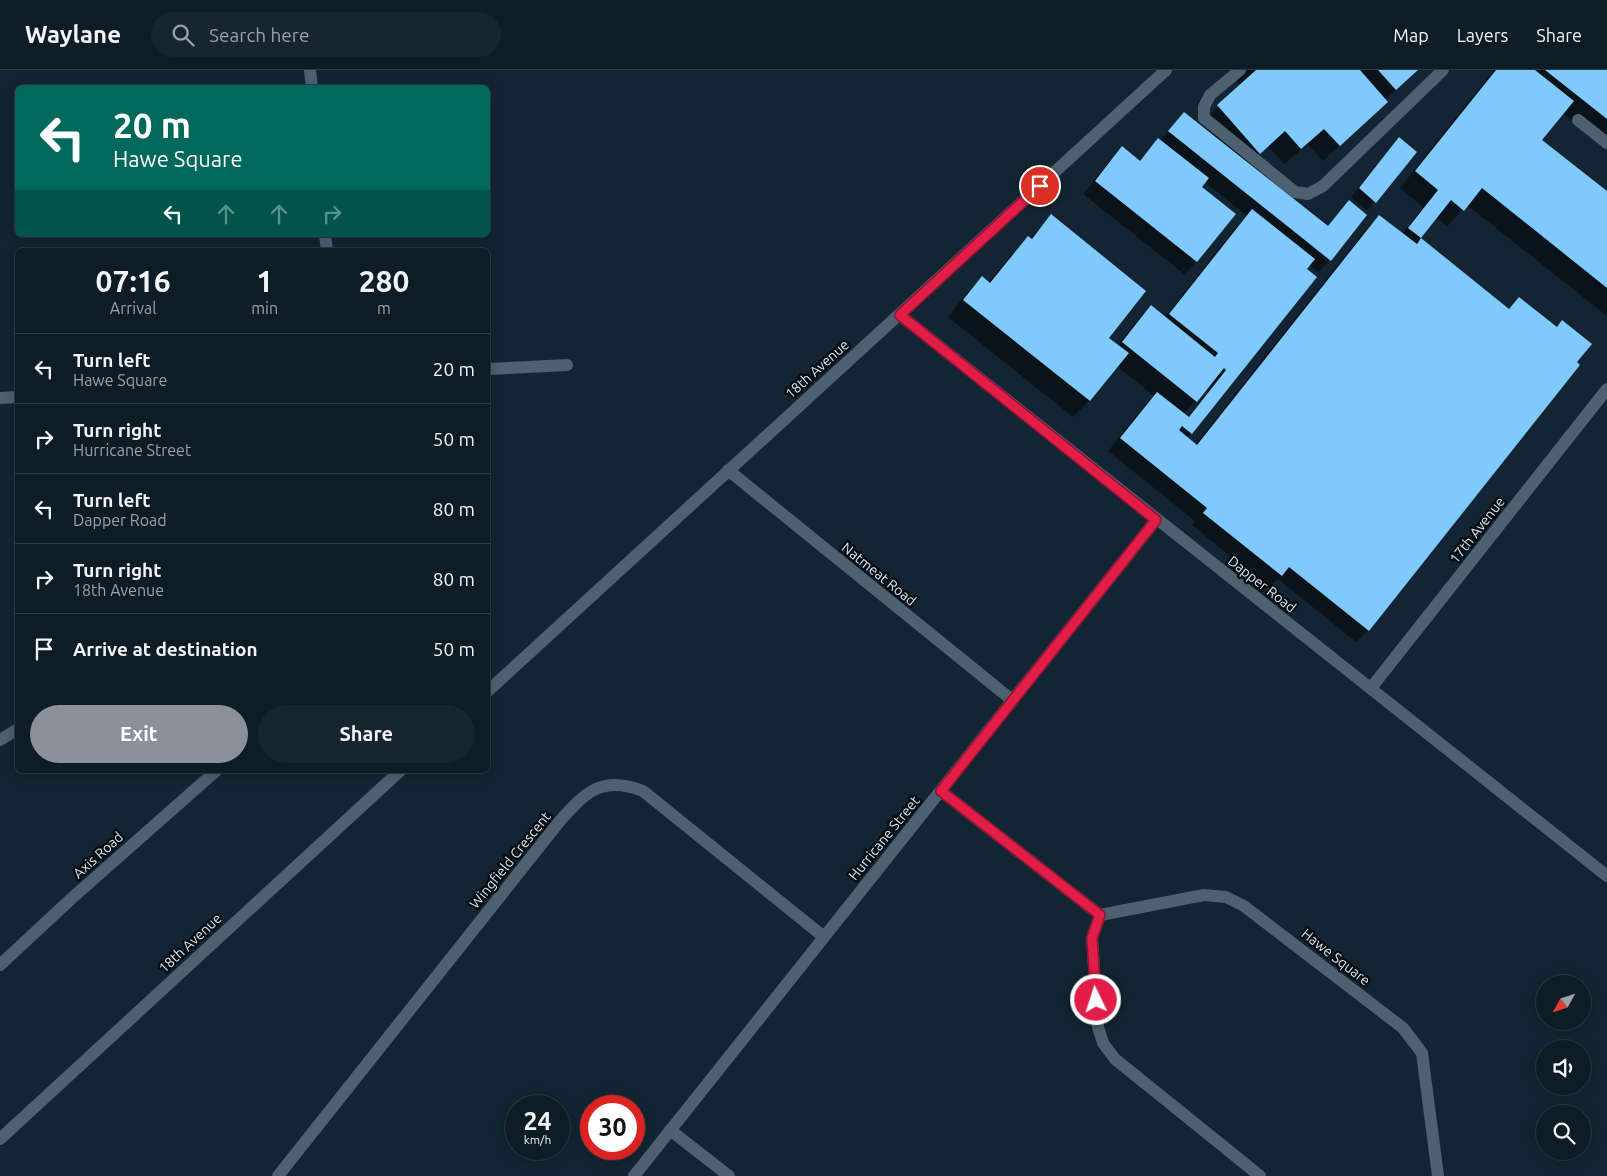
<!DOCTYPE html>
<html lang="en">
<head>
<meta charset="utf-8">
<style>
	body { margin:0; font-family:Ubuntu,sans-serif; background:#17252e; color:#f1f3f6; height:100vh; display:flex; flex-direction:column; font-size:19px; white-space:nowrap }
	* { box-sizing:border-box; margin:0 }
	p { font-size:16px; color:#9ba1a7 }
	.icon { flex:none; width:28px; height:28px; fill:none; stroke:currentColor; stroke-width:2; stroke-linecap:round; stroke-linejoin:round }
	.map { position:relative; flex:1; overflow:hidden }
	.side { position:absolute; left:15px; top:178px; width:475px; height:525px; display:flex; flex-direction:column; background:#0e1c26; border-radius:8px; box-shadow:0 2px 12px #0003,0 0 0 1px #2e3a43 }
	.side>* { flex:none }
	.guide { position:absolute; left:15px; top:15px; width:475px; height:152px; border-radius:8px; box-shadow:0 2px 12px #0003,0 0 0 1px #2e3a43; background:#00695c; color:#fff; overflow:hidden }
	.needle { width:32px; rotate:230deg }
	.tools { position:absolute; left:1536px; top:905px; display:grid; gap:10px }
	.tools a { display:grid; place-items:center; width:55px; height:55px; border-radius:50%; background:#0e1c26; box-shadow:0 2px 12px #0003,0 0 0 1px #2e3a43; font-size:25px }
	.speed { position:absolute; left:505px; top:1025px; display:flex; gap:10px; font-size:25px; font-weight:700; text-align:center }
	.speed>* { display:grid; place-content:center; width:65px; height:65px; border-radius:50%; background:#0e1c26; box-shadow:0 2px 12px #0003,0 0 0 1px #2e3a43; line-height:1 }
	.speed small { font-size:12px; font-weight:400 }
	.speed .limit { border:8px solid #d22; background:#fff; color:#111 }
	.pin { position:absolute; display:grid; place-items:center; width:42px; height:42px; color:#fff; margin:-21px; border:2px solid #fff; border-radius:50%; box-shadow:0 1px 5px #0007 }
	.me { position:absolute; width:55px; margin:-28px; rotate:356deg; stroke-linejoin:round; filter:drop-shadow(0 0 4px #0008) }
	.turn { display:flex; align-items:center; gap:18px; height:105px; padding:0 15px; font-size:22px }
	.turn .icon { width:65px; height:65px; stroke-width:2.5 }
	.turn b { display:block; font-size:35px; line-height:42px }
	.lanes { display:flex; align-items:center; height:48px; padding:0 15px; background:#0003; justify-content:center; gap:25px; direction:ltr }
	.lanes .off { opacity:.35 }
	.eta { display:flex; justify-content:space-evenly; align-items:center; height:85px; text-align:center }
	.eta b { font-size:30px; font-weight:700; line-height:35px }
	.button { display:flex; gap:10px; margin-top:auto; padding:10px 15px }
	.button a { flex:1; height:58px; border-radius:30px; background:#8c9099; color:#fff; font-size:20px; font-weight:700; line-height:58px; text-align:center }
	.button a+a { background:#17252e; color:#f1f3f6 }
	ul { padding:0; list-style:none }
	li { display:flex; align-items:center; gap:15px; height:70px; padding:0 15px; border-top:1px solid #2e3a43 }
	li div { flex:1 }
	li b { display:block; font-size:19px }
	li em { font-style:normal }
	header { display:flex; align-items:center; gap:30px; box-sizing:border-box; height:70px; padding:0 25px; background:#0e1c26; border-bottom:1px solid #2e3a43 }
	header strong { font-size:24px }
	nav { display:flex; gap:28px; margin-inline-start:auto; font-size:18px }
	.search { width:350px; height:45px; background:#17252e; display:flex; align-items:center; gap:12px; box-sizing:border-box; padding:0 18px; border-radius:28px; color:#9ba1a7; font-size:19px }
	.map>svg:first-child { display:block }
	.shadow { fill:#0007; fill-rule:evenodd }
	.building { fill:#80c9fd }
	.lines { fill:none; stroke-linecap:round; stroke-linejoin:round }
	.lane { stroke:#4d6170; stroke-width:12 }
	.street { stroke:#4d6170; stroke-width:12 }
	.route-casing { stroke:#92132f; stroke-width:12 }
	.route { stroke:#e11d48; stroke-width:9 }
	.labels { text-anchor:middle; stroke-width:5; stroke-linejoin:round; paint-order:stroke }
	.street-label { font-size:14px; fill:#dbe7f0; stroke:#060d13 }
</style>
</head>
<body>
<header>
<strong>Waylane</strong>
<div class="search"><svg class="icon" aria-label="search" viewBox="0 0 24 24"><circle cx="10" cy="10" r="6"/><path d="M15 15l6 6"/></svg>Search here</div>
<nav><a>Map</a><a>Layers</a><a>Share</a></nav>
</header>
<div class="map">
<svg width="1607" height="1106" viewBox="0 0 1607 1106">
	<rect width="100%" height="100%" fill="#132532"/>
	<path class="shadow" d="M1227,0H1418L1385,30L1371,47L1323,91L1308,74L1284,94L1268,76L1248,94L1327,157L1349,132L1330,190L1318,202L1309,195L1191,363L1187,368L1195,375L1367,158L1379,146L1402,164L1423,137L1400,118L1494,0H1607V78L1563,43L1541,70L1607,123V246L1467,135L1447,156L1436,147L1419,169L1508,240L1519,229L1368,560L1356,572L1278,509L1269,518L1192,455L1195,451L1108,381L1145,335L1154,326L1117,296L1089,331L1073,347L948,247L966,224L982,208L988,213L1012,184L1028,168L1029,169L1051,146L1107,268L1117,276L1135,253L1151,237L1164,248L1237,156L1247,146L1205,112L1200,117L1234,144L1196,192L1184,204L1083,124L1110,90L1123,78L1139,91L1158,69L1160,70L1184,43L1211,65L1212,64L1202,52L1241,15ZM1209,315L1211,317L1187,348L1183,344L1196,331Z
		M1391,77L1375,132L1367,140L1351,127Z"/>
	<path class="building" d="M1256,0H1360L1388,32L1340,76L1324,59L1301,79L1285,61L1260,84L1217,35Z
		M1378,0H1418L1396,20Z
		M1496,0H1535L1574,31L1542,70L1607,121V218L1482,118L1464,141L1451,130L1421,168L1408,158L1438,120L1415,101Z
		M1545,0H1607V49Z
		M1184,42L1328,156L1349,130L1367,145L1331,191L1168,61Z
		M1399,67L1417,82L1376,133L1359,118Z
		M1158,68L1209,108L1202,117L1236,144L1197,192L1095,111L1122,76L1140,91Z
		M1252,139L1315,189L1307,199L1317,207L1192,364L1182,356L1179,360L1197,375L1379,145L1417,174L1421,168L1509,239L1519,227L1557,257L1562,250L1592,274L1577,292L1580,295L1369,561L1289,497L1282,506L1203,443L1207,438L1120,368L1157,322L1189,347L1226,300L1224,298L1197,332L1122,272L1151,235L1215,287L1218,283L1169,244Z
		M1051,144L1146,221L1109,268L1129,283L1090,331L963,230L982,206L990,213L1028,166L1032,169Z"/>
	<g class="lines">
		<path class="lane" d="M1240,0L1210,25L1204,37V48L1295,122L1308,124L1323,116L1443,0
			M1578,50L1607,73
			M488,299L567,295
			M0,328L18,327
			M0,670L18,659"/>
		<path class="street" d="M310,0L312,18
			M325,165L327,180
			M900,245L1607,806
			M728,400L1012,630
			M1371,618L1607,319
			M488,621L1166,0
			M941,721L1100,845L1204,825L1226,827L1244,836L1403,958L1422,983L1438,1106
			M1100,845L1092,868L1098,957L1103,973L1115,989L1260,1106
			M0,895L71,829L217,700
			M670,1060L729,1106
			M0,1069L401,700
			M278,1106L559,752C586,722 601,705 643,721L824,867
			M634,1106L1156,450"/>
	</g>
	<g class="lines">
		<defs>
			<path id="route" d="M1040,116L900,245L1156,450L941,721L1100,845L1092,868L1096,930"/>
		</defs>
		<use href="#route" class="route-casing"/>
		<use href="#route" class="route"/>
	</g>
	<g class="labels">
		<g class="street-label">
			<text transform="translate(817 299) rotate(-42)" y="5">18th Avenue</text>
			<text transform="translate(1477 460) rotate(-52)" y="5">17th Avenue</text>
			<text transform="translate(879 504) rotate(39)" y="5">Natmeat Road</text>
			<text transform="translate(1262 514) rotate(38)" y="5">Dapper Road</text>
			<text transform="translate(884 768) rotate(-51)" y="5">Hurricane Street</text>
			<text transform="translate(98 785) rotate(-42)" y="5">Axis Road</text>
			<text transform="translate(510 790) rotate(-51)" y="5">Wingfield Crescent</text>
			<text transform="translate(190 873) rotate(-43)" y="5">18th Avenue</text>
			<text transform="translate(1336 887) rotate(38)" y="5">Hawe Square</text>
		</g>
	</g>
</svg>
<div class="tools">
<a><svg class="needle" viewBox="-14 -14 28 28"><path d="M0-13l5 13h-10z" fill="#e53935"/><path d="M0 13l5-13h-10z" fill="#9ba1a7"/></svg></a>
<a><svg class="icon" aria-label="sound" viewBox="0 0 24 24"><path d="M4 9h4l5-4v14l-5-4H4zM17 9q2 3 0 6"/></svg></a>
<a><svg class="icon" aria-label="search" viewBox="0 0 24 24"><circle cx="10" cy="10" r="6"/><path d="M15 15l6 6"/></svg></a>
</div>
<div class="speed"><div>24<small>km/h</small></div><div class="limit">30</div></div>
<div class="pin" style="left:1040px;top:116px;background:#d93025"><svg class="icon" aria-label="arrive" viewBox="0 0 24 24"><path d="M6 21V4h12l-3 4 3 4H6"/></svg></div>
<svg class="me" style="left:1096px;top:930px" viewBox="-20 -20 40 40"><circle r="17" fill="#e11d48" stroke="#fff" stroke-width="3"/><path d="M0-11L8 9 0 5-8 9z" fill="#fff"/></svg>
<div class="guide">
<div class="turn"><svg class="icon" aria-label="left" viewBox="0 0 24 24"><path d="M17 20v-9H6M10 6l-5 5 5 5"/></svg><div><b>20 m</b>Hawe Square</div></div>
<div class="lanes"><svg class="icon" aria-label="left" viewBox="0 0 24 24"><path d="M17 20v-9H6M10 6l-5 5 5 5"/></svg><svg class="icon off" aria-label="ahead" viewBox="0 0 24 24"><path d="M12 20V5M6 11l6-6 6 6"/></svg><svg class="icon off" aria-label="ahead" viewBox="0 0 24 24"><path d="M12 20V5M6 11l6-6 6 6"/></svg><svg class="icon off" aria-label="right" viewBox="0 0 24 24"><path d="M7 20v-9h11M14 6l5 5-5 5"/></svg></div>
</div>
<section class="side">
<div class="eta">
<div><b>07:16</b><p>Arrival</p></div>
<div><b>1</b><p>min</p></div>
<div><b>280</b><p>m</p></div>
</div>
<ul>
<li><svg class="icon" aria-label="left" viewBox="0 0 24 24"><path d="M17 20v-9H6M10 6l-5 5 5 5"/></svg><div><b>Turn left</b><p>Hawe Square</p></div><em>20 m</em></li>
<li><svg class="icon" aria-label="right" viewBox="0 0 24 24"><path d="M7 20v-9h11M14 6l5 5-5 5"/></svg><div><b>Turn right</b><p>Hurricane Street</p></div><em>50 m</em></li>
<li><svg class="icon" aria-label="left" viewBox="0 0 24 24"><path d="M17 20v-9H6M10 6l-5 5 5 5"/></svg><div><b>Turn left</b><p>Dapper Road</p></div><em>80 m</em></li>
<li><svg class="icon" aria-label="right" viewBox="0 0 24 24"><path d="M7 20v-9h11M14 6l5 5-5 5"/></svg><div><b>Turn right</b><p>18th Avenue</p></div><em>80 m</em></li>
<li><svg class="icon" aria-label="arrive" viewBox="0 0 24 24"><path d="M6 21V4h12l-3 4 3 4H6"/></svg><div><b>Arrive at destination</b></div><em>50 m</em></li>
</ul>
<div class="button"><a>Exit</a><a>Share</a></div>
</section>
</div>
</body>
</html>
